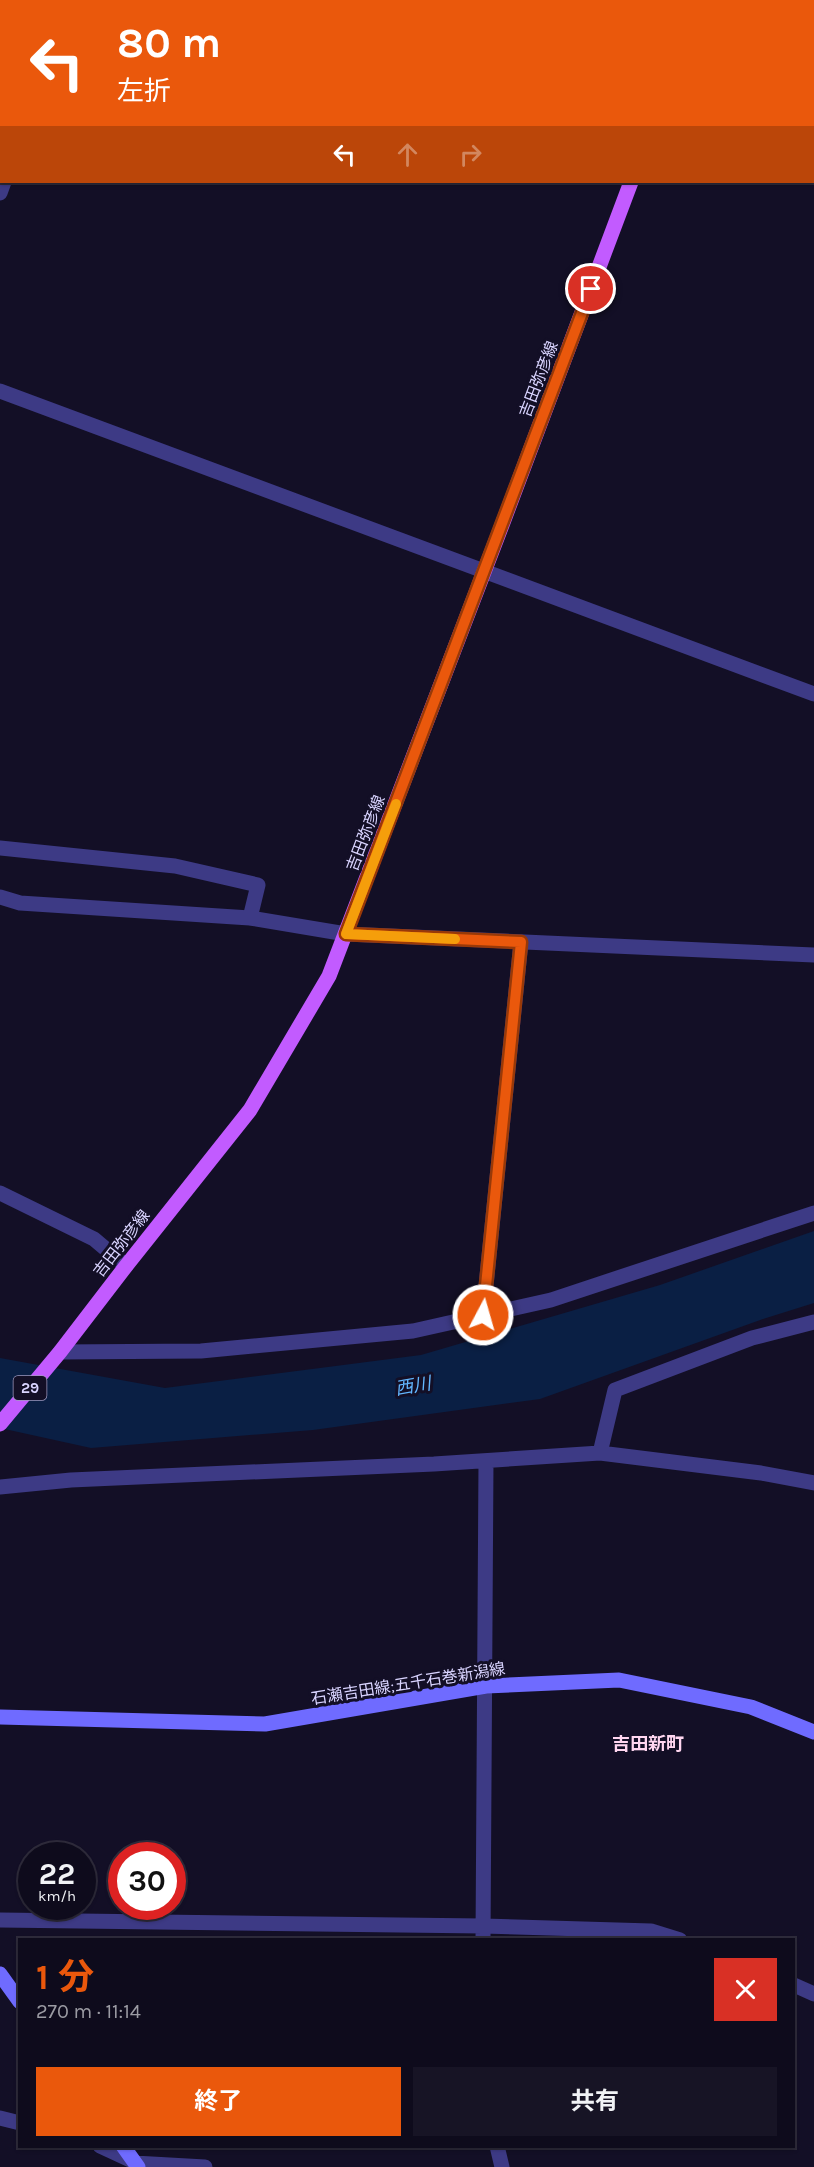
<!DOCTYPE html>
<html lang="ja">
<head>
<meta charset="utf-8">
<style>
	body { margin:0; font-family:Karla,"Noto Sans JP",sans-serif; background:#171425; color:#f1f3f6; height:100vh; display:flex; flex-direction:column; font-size:22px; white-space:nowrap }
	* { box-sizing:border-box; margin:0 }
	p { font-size:20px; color:#9b9ba3 }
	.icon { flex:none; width:33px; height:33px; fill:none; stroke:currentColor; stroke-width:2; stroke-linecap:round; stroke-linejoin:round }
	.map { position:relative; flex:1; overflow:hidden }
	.panel { position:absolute; left:18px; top:1938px; width:777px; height:210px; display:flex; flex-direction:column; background:#0e0b1c; border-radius:0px; box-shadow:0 2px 4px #0004,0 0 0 2px #2e2b3b }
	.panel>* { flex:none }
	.guide { position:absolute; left:0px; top:0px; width:814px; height:183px; box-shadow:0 2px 4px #0004,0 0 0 2px #2e2b3b; background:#ea580c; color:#fff; overflow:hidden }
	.speed { position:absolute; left:18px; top:1842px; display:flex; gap:12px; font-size:30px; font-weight:700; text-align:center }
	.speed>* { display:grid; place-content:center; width:78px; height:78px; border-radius:50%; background:#0e0b1c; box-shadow:0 2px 4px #0004,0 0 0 2px #2e2b3b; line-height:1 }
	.speed small { font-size:15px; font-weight:400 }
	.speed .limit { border:9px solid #d22; background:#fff; color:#111 }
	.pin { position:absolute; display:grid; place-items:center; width:51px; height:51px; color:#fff; margin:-26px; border:3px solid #fff; border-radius:50%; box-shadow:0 2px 6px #0007 }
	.me { position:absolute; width:66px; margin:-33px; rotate:6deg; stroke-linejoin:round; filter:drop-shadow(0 0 4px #0008) }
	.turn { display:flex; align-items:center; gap:21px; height:126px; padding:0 18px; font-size:27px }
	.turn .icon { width:78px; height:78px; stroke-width:2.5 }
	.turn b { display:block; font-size:42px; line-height:51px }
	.lanes { display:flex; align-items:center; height:57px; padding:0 18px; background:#0003; justify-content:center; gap:30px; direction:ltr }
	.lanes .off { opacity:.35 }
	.round { display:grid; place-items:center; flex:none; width:63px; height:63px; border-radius:0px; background:#171425 }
	.headline { display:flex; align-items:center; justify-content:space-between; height:102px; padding:0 18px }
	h1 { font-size:36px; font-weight:700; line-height:45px; color:#ea580c }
	.button { display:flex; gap:12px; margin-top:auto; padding:12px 18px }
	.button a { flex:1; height:69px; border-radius:0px; background:#ea580c; color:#fff; font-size:24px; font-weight:700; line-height:69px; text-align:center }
	.button a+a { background:#171425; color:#f1f3f6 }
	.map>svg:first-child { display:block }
	.water { fill:#0a1f44 }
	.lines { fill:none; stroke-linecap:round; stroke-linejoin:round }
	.path { stroke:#2fb8b0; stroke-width:4; stroke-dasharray:3 4.5; stroke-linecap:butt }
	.street { stroke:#3d3a85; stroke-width:15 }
	.secondary { stroke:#6f6bff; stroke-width:15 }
	.primary { stroke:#c25bff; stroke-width:15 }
	.route-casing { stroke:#983908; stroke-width:15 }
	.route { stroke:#ea580c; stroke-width:10 }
	.slow { stroke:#f59e0b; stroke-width:10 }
	.labels { text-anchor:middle; stroke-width:6; stroke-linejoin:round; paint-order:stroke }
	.shield { fill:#130f26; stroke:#9e99be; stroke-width:1.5 }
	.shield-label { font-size:15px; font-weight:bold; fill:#d9d4ff }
	.street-label { font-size:16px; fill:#d9d4ff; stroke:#130f26 }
	.water-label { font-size:18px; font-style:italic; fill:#62b6ff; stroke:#130f26 }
	.neighbourhood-label { font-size:18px; font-weight:bold; fill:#ffd6f0; stroke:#130f26 }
</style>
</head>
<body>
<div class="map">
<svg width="814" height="2167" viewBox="0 0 814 2167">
	<rect width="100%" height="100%" fill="#130f26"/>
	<path class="water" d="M814,1231V1303L763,1319L540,1399L313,1430L91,1448L0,1428V1358L165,1388L421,1355L660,1285Z"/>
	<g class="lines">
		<path class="path" d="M795,0L799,2
			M813,6H814"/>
		<path class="street" d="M72,2L73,0
			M0,193L4,182
			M0,391L814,694
			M0,848L175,866L258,885L250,918
			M0,897L20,903L250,918L346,934L814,955
			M0,1193L94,1239L126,1266
			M483,1315L521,942
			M60,1352L201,1351L413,1331L551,1300L814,1213
			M600,1453L615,1390L752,1338L814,1322
			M0,1487L71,1480L434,1464L600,1453L761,1473L814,1483
			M0,1920L483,1926L651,1931L680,1940
			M483,1940L486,1461
			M794,1985L814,1994
			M0,2118L20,2123
			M100,2146L139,2164
			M497,2146L502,2167
			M134,2163L205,2167"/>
		<path class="secondary" d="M0,1717L265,1724L486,1686L619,1680L751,1707L814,1732
			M0,1974L20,2002
			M123,2146L138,2167"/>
		<path class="primary" d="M699,2V0
			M0,1424L60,1352L126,1266L250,1110L329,976L502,525L631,182"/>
	</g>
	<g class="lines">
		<defs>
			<path id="route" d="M483,1315L521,942L346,934L591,289"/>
		</defs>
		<use href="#route" class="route-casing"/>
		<use href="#route" class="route"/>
		<path class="slow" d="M396,804L346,934L455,939"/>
	</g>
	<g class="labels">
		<rect class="shield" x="13.5" y="1376" width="33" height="24" rx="4.5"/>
		<g class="shield-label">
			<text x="30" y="1393">29</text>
		</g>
		<g class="street-label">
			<text transform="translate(538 379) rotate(-69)" y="6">吉田弥彦線</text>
			<text transform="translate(365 833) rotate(-69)" y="6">吉田弥彦線</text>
			<text transform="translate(121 1243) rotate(-52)" y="6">吉田弥彦線</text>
			<text transform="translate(408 1683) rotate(-9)" y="6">石瀬吉田線;五千石巻新潟線</text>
		</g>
		<g class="water-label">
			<text transform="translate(413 1386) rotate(-10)" y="6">西川</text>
		</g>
		<g class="neighbourhood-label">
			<text x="648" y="1750">吉田新町</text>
		</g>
	</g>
</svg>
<div class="speed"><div>22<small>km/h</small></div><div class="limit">30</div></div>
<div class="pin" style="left:591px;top:289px;background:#d93025"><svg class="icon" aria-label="arrive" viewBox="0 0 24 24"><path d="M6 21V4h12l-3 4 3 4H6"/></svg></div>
<svg class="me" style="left:483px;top:1315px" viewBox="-20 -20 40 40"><circle r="17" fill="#ea580c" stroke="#fff" stroke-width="3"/><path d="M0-11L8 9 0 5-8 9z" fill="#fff"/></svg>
<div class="guide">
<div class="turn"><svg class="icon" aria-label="left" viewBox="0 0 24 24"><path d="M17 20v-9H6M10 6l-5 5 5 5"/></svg><div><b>80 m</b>左折</div></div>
<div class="lanes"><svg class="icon" aria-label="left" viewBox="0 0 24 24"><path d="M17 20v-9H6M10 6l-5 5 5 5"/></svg><svg class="icon off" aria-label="ahead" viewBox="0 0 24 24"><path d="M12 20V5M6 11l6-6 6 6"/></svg><svg class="icon off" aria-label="right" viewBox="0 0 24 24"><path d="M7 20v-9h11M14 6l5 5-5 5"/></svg></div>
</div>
<section class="panel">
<div class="headline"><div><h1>1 分</h1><p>270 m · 11:14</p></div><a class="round" style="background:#d93025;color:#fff"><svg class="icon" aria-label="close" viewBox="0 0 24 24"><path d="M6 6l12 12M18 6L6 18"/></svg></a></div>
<div class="button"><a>終了</a><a>共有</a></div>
</section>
</div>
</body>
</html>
